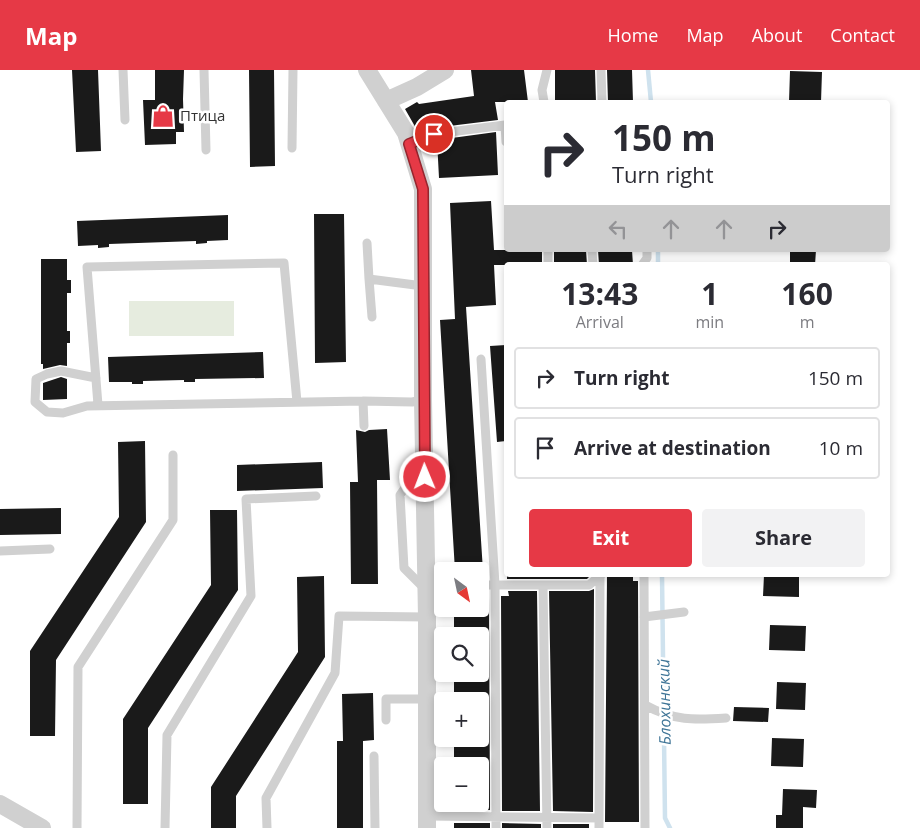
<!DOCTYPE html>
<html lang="en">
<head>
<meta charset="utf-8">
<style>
	body { margin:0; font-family:"Open Sans",sans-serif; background:#f2f2f3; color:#2b2b33; height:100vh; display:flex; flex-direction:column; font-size:19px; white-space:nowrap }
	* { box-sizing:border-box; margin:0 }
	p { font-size:16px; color:#7c7c81 }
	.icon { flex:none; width:28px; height:28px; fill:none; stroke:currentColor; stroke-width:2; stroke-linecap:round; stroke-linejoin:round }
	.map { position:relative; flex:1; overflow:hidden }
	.side { position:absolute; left:504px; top:192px; width:386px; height:315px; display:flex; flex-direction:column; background:#fff; border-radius:5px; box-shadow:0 2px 8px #0003 }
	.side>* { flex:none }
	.top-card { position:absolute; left:504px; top:30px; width:386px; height:152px; border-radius:5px; box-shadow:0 2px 8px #0003; background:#fff; color:#2b2b33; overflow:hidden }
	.needle { width:32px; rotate:147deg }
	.fabs { position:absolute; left:434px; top:492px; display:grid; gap:10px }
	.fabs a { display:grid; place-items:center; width:55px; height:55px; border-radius:5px; background:#fff; box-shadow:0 2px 8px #0003; font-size:25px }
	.pin { position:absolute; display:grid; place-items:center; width:42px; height:42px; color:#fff; margin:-21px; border:2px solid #fff; border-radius:50%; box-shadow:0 1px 5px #0007 }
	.me { position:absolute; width:55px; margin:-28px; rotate:359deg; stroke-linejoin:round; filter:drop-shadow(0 0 4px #0008) }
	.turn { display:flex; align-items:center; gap:18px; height:105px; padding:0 25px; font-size:22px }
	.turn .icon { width:65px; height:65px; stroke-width:2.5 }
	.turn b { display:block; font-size:35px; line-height:42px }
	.lanes { display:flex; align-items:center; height:48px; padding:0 25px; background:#0003; justify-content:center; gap:25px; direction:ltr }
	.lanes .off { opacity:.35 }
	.eta { display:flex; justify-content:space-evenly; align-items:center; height:85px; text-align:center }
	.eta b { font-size:30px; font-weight:700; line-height:35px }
	.cta { display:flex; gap:10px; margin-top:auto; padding:10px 25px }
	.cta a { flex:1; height:58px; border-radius:5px; background:#e63946; color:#fff; font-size:20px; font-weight:700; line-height:58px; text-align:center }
	.cta a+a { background:#f2f2f3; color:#2b2b33 }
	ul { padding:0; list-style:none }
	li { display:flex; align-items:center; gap:15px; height:62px; margin:0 10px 8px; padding:0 15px; border:2px solid #e1e1e2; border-radius:5px }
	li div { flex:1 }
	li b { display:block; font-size:19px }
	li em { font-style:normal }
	header { display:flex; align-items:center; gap:30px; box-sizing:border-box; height:70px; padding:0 25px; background:#e63946; color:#fff }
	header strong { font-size:24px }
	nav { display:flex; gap:28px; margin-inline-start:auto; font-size:18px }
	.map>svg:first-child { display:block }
	.green { fill:#e6ecdf }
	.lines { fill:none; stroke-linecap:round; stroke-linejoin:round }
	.stream { stroke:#cfe2ee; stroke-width:4.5 }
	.building { fill:#1a1a1a }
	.service { stroke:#d0d0d0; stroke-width:9 }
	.minor { stroke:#d0d0d0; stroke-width:18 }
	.route-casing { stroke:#96252e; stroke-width:12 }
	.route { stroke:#e63946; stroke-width:9 }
	.labels { text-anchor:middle; stroke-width:5; stroke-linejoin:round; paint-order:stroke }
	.poi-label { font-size:15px; fill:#333; stroke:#fff; text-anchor:start }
	.water-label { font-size:16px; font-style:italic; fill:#3f7597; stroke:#fff }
</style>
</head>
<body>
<header>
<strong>Map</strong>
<nav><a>Home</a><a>Map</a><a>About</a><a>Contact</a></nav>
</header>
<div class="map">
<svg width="920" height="758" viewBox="0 0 920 758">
	<rect width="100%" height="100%" fill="#fff"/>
	<path class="green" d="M129,231H234V266H129Z"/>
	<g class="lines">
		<path class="stream" d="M648,0L651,32
			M658,180V195
			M662,505L665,748L670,758"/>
	</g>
	<path class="building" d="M72,0H98L101,81L76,82Z
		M155,0H184L183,29L184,62H176V74L145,75L143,30H155Z
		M249,0H274L275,96L250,97Z
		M471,0H524L528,32H495L498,50L433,58L423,62L422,57L417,60L405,39L417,32L419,34L474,26Z
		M555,0H595L596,32H555Z
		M607,0H632L633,32H608Z
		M790,1L822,2L821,32H789Z
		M496,62L498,105L439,108L437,70Z
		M491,131L494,180H542V195H494L496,235L466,237L483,501H455L440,250L455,249L450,133Z
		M314,144H344L346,292L315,293Z
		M228,145V170L207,171V173L196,174V171L109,174V177L98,178V175L78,176L77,151Z
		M554,180H586L587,195H554Z
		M598,180H632L633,195H599Z
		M790,180H816L815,195H790Z
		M41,189H67V210H71V223H67V261H70V273H67V296L60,295L43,299V294H41Z
		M506,275V371L497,372L490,276Z
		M263,282L264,308L195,309V312H184V310L143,311V314H132V312H109L108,287Z
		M61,307L67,309V329L43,330V313Z
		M387,359L390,410H377L378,514H351L350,412H358L356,360L365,362L369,360Z
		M145,371L146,452L56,590L55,666H30V581L119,447L118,372Z
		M322,392L323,418L237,421V395Z
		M61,438V464L0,465V439Z
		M210,440H237L238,520L148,658V734H123V649L211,515Z
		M507,505H591L587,509H507Z
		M607,505H633V511H638L639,752H605Z
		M764,505H799V527L763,526Z
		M324,506L325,587L236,726V758H211V717L298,582L297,507Z
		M594,519L593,742L553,741L549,521H589Z
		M508,521H537L540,741H502L501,526H509Z
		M480,526H489L490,740H454V734H480V696H454V669H480V631H454V604H480V566H454V539H480Z
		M770,555L806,556L805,581L769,580Z
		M777,612L806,613L805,640L776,639Z
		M373,623L374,670L363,671V758H337V671H343L342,624Z
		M734,637L769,638L768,652L733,651Z
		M772,668L804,669L803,697L771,696Z
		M783,719L817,720L816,738L803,737V758H776V745H782Z
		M454,753H490V758H454Z
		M502,753L541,754V758H502Z
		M553,754H589V758H553Z"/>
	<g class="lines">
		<path class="service" d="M123,0L125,50
			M204,0L206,80
			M601,0L602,32
			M544,32L542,20L547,0
			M409,74L434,64L505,55L506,72
			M292,78L293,0
			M367,173L369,209
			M548,180V195
			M592,180L593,195
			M642,195L647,188V180
			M372,247L369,209L423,216
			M481,289L495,515L496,758
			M96,308L61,301L47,304L36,309L35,332L47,342L63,343L87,336L363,331L412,332L423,330
			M363,331L364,356
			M98,335L87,197L284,193L297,332
			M422,393L400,425L404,498L425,519
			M0,481L50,479
			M644,505L645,758
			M427,515H442
			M480,515H589L601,505
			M543,515L547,758
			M644,547L684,542
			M645,635C674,651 694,650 726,648
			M386,650V629H427
			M374,686L375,758
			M427,746L599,748
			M77,758L78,597L173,450V385
			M165,758L167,665L251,526L246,429L316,426
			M267,758L266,728L335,603L339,546L427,547
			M599,758L600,505"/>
		<path class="minor" d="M367,0L406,63L423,119V330L427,547V758
			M386,31L417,17L445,0
			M0,734L42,758"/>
	</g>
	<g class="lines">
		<defs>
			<path id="route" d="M425,407L423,119L409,74L434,64"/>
		</defs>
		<use href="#route" class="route-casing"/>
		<use href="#route" class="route"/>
	</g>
	<defs>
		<symbol id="shop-bare" viewBox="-9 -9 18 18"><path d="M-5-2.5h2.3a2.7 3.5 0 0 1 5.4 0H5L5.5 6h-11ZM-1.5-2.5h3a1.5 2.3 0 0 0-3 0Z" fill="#e63946" stroke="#fff" stroke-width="2.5" paint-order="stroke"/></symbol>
	</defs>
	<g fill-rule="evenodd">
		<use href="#shop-bare" x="147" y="30" width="32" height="32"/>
	</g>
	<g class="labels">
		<g class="poi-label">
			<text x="180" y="51">Птица</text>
		</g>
		<g class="water-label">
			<text transform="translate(664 632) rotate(-91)" y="6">Блохинский</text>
		</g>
	</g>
</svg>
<div class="fabs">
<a><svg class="needle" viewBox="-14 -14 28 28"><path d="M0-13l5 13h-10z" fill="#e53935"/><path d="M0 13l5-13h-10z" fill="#7c7c81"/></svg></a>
<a><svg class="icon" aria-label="search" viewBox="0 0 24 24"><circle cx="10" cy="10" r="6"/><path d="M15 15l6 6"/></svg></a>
<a>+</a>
<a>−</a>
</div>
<div class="pin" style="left:434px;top:64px;background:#d93025"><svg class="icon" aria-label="arrive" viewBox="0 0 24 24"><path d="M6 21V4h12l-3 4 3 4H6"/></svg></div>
<svg class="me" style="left:425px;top:407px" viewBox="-20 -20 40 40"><circle r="17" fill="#e63946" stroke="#fff" stroke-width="3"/><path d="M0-11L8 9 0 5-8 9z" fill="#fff"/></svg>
<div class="top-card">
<div class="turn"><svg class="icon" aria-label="right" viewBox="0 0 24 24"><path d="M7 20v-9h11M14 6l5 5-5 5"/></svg><div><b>150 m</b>Turn right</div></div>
<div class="lanes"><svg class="icon off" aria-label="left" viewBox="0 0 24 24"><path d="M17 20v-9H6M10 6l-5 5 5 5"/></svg><svg class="icon off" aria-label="ahead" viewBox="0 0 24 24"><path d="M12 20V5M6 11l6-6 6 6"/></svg><svg class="icon off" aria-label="ahead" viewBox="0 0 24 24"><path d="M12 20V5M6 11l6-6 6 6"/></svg><svg class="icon" aria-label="right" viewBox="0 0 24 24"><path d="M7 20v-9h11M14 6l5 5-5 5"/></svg></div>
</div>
<section class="side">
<div class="eta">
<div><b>13:43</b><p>Arrival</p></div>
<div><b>1</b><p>min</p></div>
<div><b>160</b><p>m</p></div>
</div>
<ul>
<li><svg class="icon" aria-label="right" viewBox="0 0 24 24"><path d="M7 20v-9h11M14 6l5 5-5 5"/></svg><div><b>Turn right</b></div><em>150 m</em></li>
<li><svg class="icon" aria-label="arrive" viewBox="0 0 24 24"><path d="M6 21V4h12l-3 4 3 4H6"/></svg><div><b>Arrive at destination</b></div><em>10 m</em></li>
</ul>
<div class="cta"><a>Exit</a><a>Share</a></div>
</section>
</div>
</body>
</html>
